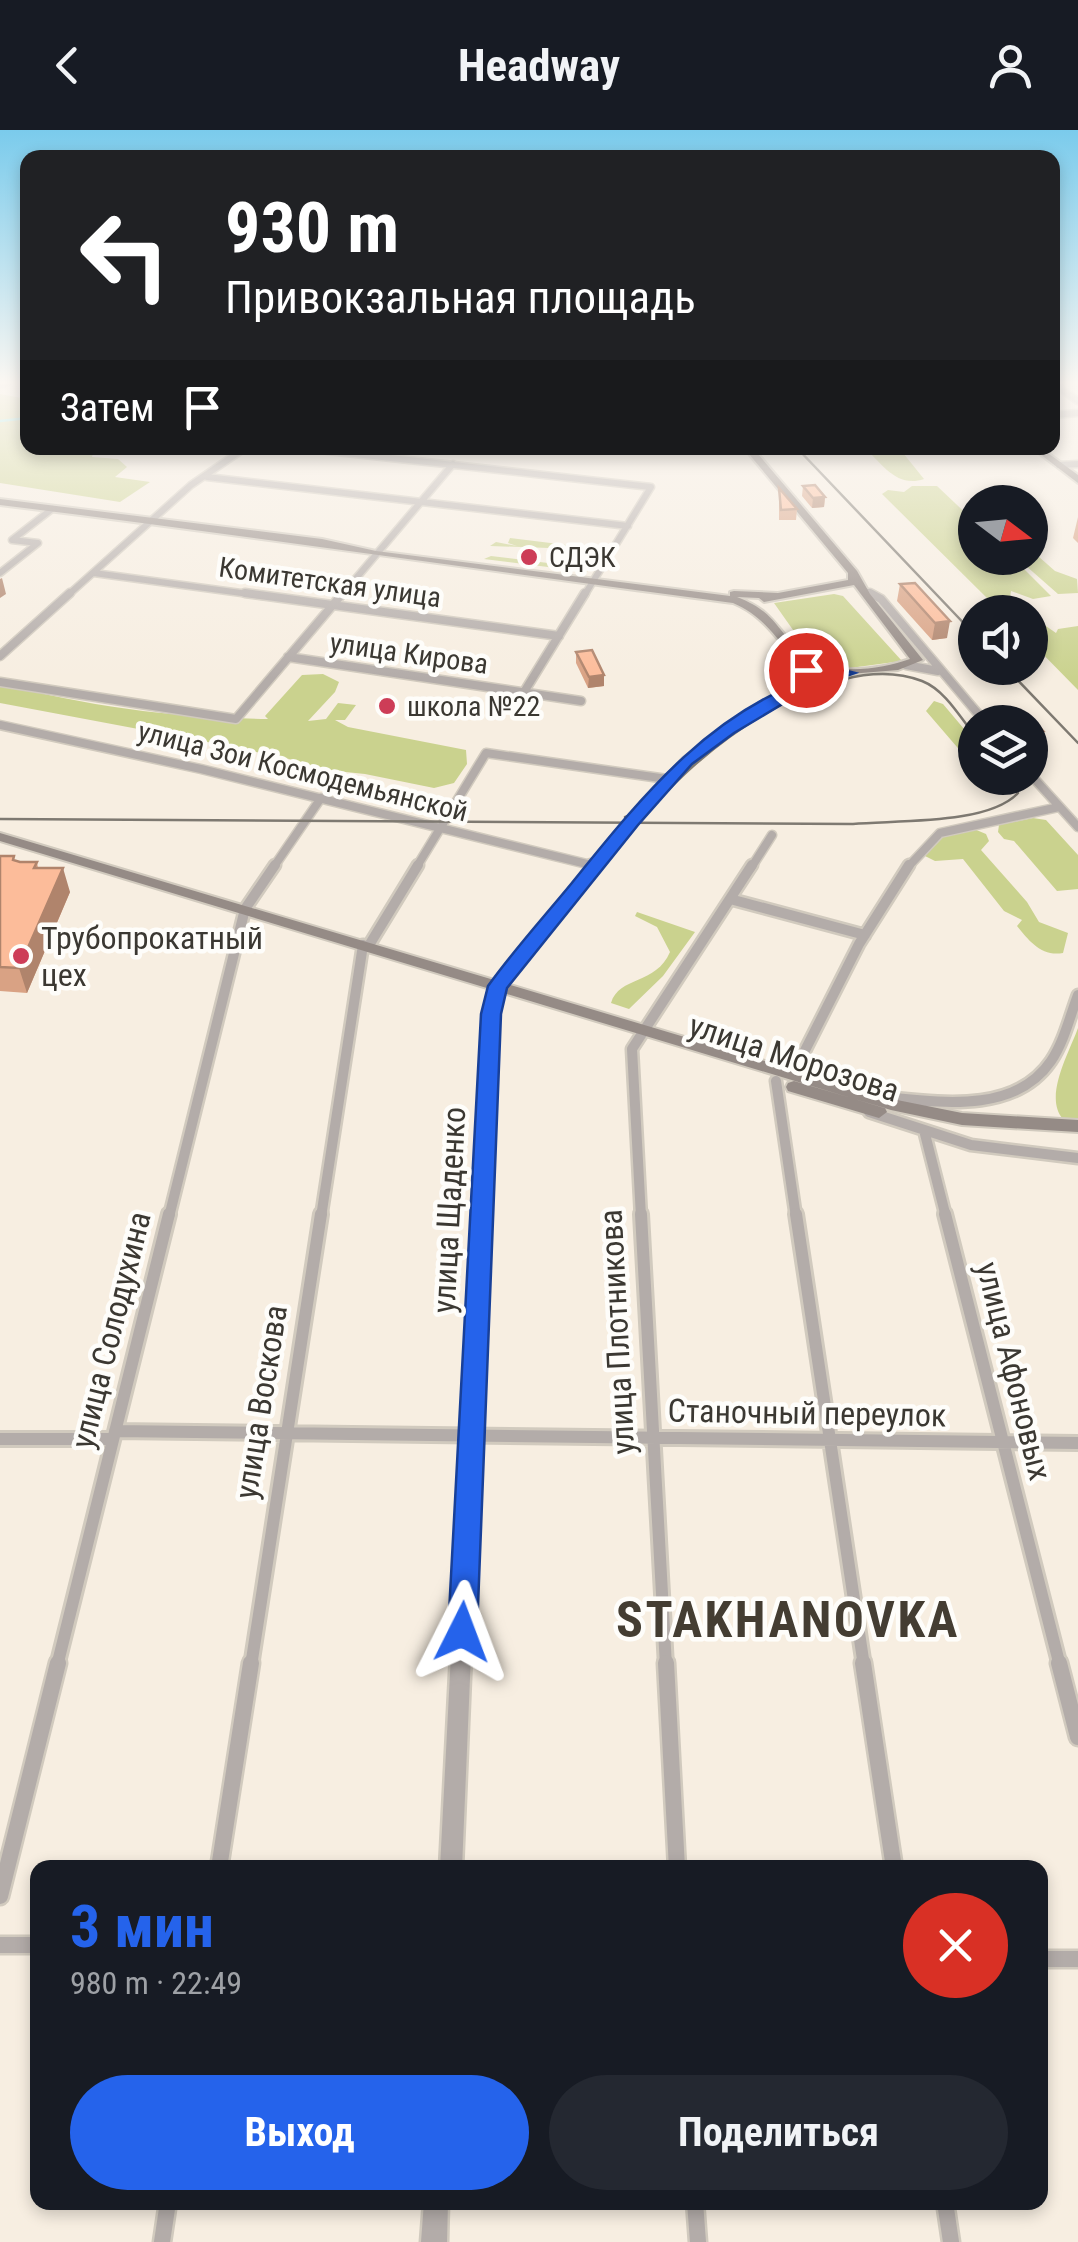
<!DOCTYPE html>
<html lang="ru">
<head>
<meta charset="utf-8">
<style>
	body { margin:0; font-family:"Roboto Condensed",sans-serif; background:#242831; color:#f1f3f6; height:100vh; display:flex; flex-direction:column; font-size:38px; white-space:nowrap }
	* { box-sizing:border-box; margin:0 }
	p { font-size:32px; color:#9ea1a6 }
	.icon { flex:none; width:55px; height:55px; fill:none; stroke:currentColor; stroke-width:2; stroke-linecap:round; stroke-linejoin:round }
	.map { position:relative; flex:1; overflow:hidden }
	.panel { position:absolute; left:30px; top:1730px; width:1018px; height:350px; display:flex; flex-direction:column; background:#171b24; border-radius:20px; box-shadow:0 5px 15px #0003 }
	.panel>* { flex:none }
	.top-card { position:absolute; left:20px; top:20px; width:1040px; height:305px; border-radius:20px; box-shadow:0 5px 15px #0003; background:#202124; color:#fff; overflow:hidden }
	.needle { width:65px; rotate:106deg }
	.controls { position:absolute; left:958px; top:355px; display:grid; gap:20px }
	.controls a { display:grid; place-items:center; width:90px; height:90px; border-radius:50%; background:#171b24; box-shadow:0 5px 15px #0003; font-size:50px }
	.pin { position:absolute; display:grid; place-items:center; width:85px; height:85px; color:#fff; margin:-42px; border:5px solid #fff; border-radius:50%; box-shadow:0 2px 10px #0007 }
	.me { position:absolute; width:110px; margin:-55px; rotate:3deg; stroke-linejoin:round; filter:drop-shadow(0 0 8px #0008) }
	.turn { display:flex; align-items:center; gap:35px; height:210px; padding:0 40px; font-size:45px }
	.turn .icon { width:130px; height:130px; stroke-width:2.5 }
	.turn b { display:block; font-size:70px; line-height:85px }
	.then { display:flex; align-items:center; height:95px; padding:0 40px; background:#0003; gap:20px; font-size:38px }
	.round { display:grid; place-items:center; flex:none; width:105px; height:105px; border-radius:52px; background:#242831 }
	.headline { display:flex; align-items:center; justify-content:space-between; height:170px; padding:0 40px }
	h1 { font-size:60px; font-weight:700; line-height:75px; color:#2563eb }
	.primary-button { display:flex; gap:20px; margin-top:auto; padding:20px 40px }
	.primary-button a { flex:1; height:115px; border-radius:60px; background:#2563eb; color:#fff; font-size:40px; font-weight:700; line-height:115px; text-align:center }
	.primary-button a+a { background:#242831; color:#f1f3f6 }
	header { display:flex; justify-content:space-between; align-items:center; height:130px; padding:0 40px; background:#171b24; font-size:45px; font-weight:700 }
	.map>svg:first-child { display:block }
	.green { fill:#cad28e }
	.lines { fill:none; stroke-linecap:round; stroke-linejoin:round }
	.stream { stroke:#75edf3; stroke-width:2.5 }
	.minor-far4-casing { stroke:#d1cabe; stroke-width:9 }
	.minor-far3-casing { stroke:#d1cabe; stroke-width:11 }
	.minor-far2-casing { stroke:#d1cabe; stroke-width:15 }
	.minor-far1-casing { stroke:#d1cabe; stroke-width:18 }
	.minor-casing { stroke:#d1cabe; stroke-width:21 }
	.tertiary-casing { stroke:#d1cabe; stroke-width:5 }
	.secondary-casing { stroke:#d1cabe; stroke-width:4 }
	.minor-far4 { stroke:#b3aca9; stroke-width:6 }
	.minor-far3 { stroke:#b3aca9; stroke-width:8 }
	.minor-far2 { stroke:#b3aca9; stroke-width:10 }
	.minor-far1 { stroke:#b3aca9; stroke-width:12 }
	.minor { stroke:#b3aca9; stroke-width:16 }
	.tertiary { fill:#b3aca9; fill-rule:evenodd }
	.secondary { fill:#958b86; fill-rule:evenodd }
	.tram { stroke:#7e7971; stroke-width:2.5 }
	.rail { stroke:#7e7971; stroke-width:2.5 }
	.wall { fill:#d9a284 }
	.shaded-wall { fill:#b0846c }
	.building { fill:#fcbc9a; stroke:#b0846c; stroke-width:2.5 }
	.route { fill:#2563eb; stroke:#184099; stroke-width:2.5 }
	.poi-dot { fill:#cd3d57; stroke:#fefdfa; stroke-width:4 }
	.labels { text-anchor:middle; stroke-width:9; stroke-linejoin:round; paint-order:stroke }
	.far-poi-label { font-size:28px; fill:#3b3832; stroke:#fefdfa; text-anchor:start }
	.far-street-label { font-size:28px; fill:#3b3832; stroke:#fefdfa }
	.poi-label { font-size:32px; fill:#3b3832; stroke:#fefdfa; text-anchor:start }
	.street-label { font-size:32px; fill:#3b3832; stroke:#fefdfa }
	.near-district-label { font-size:50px; font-weight:bold; letter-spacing:2.5px; fill:#443d32; stroke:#fefdfa }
</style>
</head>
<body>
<header><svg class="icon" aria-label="back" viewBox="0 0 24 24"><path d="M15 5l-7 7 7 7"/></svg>Headway<svg class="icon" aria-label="person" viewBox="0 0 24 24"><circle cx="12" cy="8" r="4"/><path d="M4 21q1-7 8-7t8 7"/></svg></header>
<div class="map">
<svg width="1078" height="2112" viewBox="0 0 1078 2112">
	<rect width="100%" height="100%" fill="#f7eee1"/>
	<path class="green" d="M0,264L27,269L28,318H101L94,320L92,327L118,329L127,337L115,347L150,352L120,372L0,353Z
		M865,318H899L924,349C897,358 883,335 865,318Z
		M912,356H937L975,392V428H1013L1051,466L1033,469L1011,461L1010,468H987L882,364L888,360L904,362Z
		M510,408L583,417L572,434L588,442L484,429L491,426L564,435L574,425L548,422L549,418L490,416L496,412L517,416L508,413Z
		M1030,419L1055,441L1077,449L1078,463L1058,464L1017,428H1030Z
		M834,464L843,466L902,531L835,540L817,534L774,473Z
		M1030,485L1056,503L1058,499L1078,496V560L1030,511Z
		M323,544L339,552L335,562L308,591L326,589L338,573L356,575L345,590H335L348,597L466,620L467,634L454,653L434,658L365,644L307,638L289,629L218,614L0,573V553C89,577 176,588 268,589L265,586L302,545Z
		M934,571L943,574L975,612V628L963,624L926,581Z
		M1033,688L1046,690L1078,725V759L1057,761L1014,711L1004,709L998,702L999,695Z
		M974,699L986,704L989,711L981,720L1027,772L1039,792L1068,803L1063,823C1042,827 1029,811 1017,796L1022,790L1004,781L963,729L935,731L925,726L942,705Z
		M637,782L695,802L663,846L629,879L611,873C619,846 656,855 670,822L657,797L635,786Z
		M1078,898V991L1063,989C1043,967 1070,921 1078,898Z"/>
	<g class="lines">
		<path class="stream" d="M0,291L28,288"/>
		<defs>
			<path id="minor-far4" d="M1053,253L1078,271
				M0,255L7,253
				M1052,285L1078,283
				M301,318L651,357L584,466
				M1059,335L1078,334
				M207,347L628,396
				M0,443L38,413L12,410L52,379
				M94,443L263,466
				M863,460L875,466
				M67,466L191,355L245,318
				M341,466L453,334"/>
			<path id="minor-far3" d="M245,463L559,506
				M870,463L881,469L985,592
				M0,526L70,463
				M288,527L581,571
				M906,535L938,541
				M0,552L236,589L343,463
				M524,562L585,463
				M0,595L201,639L595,736
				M1030,644L1078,697
				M273,738L321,668
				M416,738L486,623L667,649
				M751,738L772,705
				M907,738L940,703L1059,677"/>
			<path id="minor-far2" d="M591,735L595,736
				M730,769L865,805
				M368,817L418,735
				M793,944L859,814L909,735
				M776,951L796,1087
				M874,966C932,971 1013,987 1051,931C1064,912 1070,886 1078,865
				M869,982L971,1015L1078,1028
				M925,1004L946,1087
				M169,1087L245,779L275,735
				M321,1087L363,815
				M641,1087L632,919L752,735"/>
			<path id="minor-far1" d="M641,1084L666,1536
				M796,1084L864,1536
				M945,1084L1060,1536
				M115,1301L1078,1313
				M0,1309H113
				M57,1536L169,1084
				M251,1536L321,1084"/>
			<path id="minor" d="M666,1533L677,1738
				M863,1533L894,1738
				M1059,1533L1078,1607
				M219,1738L251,1533
				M0,1766L58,1533
				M0,1815H38
				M1040,1829H1078
				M695,2072L698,2112
				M945,2072L951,2112
				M162,2112L168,2072"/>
			<path id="tertiary" d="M497,852L504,856L498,884L462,1738H440L484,884L490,856Z
				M424,2072H448L447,2112H421Z"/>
			<path id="secondary" d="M744,318H753L857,441L870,464L923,530L898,540L837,545L836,548C691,596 599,740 507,854L892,969L962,983L1078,990V1002L962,995L891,980L0,711V703L494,850L627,688L683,628L740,586L797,553L828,544C780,532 779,492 733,473C488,441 245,405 0,375V369L322,409L376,421L730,466V462L734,461L778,463L848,450V443ZM854,455L910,529C879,540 829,547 803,524C775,499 776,482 737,467L759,468L764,472Z
				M1032,318H1041L1078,345V353Z
				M794,951L885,978L887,982L879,988L788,961L786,957L788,953Z"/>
		</defs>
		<use href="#minor-far4" class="minor-far4-casing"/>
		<use href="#minor-far3" class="minor-far3-casing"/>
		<use href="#minor-far2" class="minor-far2-casing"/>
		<use href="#minor-far1" class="minor-far1-casing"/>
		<use href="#minor" class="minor-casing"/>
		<use href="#tertiary" class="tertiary-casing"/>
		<use href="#secondary" class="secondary-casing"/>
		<use href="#minor-far4" class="minor-far4"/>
		<use href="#minor-far3" class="minor-far3"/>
		<use href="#minor-far2" class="minor-far2"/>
		<use href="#minor-far1" class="minor-far1"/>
		<use href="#minor" class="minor"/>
		<use href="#tertiary" class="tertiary"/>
		<use href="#secondary" class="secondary"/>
		<path class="tram" d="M625,687C654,680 670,656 692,637C746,590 847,522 922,551C945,560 960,587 975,606
			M0,689L853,694C897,690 988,695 1018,663L1011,648"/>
		<path class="rail" d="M797,318L975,505
			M1006,538L1078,613"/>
	</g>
	<path class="wall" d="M803,356L825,367L824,377L812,378L802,366Z
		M779,358L797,379L796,390H779Z
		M1078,387V413L1073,408Z
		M915,453L947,508L932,510L897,471L900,454Z
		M576,522L604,545V556L588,558L576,533Z
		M0,726L20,732H37L38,738L70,762L27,863L0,861Z"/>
	<path class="shaded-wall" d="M825,367L824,377L812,378L813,368Z
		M2,448L6,464L0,468V449Z
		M950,491L947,508L932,510L935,493Z
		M604,545V556L588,558L589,547Z
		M1043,601L1040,612L1030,613V602Z
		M63,738L70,762L27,863L19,838Z"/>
	<path class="building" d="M815,355L825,367L813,368L803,356Z
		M779,358L797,379L781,380Z
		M915,453L950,491L935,493L900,454Z
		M592,520L604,545L589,547L576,522Z
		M1030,587L1043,601L1030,602V592H1019L1015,589Z
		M0,726H14L13,730L20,732H37L34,738H63L19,838L0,837Z"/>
	<linearGradient id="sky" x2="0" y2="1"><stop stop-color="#7acbec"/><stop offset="0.46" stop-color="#fbf7f2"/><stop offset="1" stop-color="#fbf7f2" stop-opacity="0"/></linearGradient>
	<rect width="1078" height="549" fill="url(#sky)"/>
	<path class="route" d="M803,530L855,543L806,560L734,603L692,634L638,695L507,858L501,884L477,1502L473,1512L462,1516L452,1512L448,1502L481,884L488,856C513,821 543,788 571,754C639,670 712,577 822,545L801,543L796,534Z"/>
	<g class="poi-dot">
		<circle cx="529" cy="427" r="10"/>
		<circle cx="387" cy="576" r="10"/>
		<circle cx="21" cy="826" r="10"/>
	</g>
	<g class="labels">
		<g class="far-poi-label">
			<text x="549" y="437">СДЭК</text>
			<text x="407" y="586">школа №22</text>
		</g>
		<g class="far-street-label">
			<text transform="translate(330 452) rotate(8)" y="10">Комитетская улица</text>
			<text transform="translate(409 523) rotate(8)" y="10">улица Кирова</text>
			<text transform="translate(303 641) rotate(14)" y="10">улица Зои Космодемьянской</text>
		</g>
		<g class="poi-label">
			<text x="41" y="819">Трубопрокатный<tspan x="41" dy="37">цех</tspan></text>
		</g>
		<g class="street-label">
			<text transform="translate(794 928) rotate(18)" y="11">улица Морозова</text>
			<text transform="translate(449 1080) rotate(-87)" y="11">улица Щаденко</text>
			<text transform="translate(111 1200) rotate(-76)" y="11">улица Солодухина</text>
			<text transform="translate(617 1202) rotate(-93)" y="11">улица Плотникова</text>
			<text transform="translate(1014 1241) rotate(76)" y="11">улица Афоновых</text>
			<text transform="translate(261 1272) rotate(-81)" y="11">улица Воскова</text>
			<text transform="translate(807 1283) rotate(1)" y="11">Станочный переулок</text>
		</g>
		<g class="near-district-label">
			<text x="788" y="1507">STAKHANOVKA</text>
		</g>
	</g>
</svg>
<div class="controls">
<a><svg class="needle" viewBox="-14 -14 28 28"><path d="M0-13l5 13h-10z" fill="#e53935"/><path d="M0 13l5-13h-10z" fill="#9ea1a6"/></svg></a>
<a><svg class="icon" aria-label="sound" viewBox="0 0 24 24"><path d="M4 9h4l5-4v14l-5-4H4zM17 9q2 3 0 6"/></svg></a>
<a><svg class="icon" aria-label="layers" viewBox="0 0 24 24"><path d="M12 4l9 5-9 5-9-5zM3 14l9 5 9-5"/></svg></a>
</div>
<div class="pin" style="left:806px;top:540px;background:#d93025"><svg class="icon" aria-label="arrive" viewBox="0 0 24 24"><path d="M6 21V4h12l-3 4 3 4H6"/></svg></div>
<svg class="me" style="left:462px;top:1502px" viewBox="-20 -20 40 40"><path d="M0-17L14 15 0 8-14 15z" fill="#2563eb" stroke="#fff" stroke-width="4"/></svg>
<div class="top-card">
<div class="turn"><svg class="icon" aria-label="left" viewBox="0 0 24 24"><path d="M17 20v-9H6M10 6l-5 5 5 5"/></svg><div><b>930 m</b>Привокзальная площадь</div></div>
<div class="then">Затем<svg class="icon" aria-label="arrive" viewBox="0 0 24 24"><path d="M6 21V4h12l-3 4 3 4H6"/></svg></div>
</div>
<section class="panel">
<div class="headline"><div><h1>3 мин</h1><p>980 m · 22:49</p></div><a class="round" style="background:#d93025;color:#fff"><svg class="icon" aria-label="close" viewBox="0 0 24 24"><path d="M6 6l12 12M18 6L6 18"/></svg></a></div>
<div class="primary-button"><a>Выход</a><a>Поделиться</a></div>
</section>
</div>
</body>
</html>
